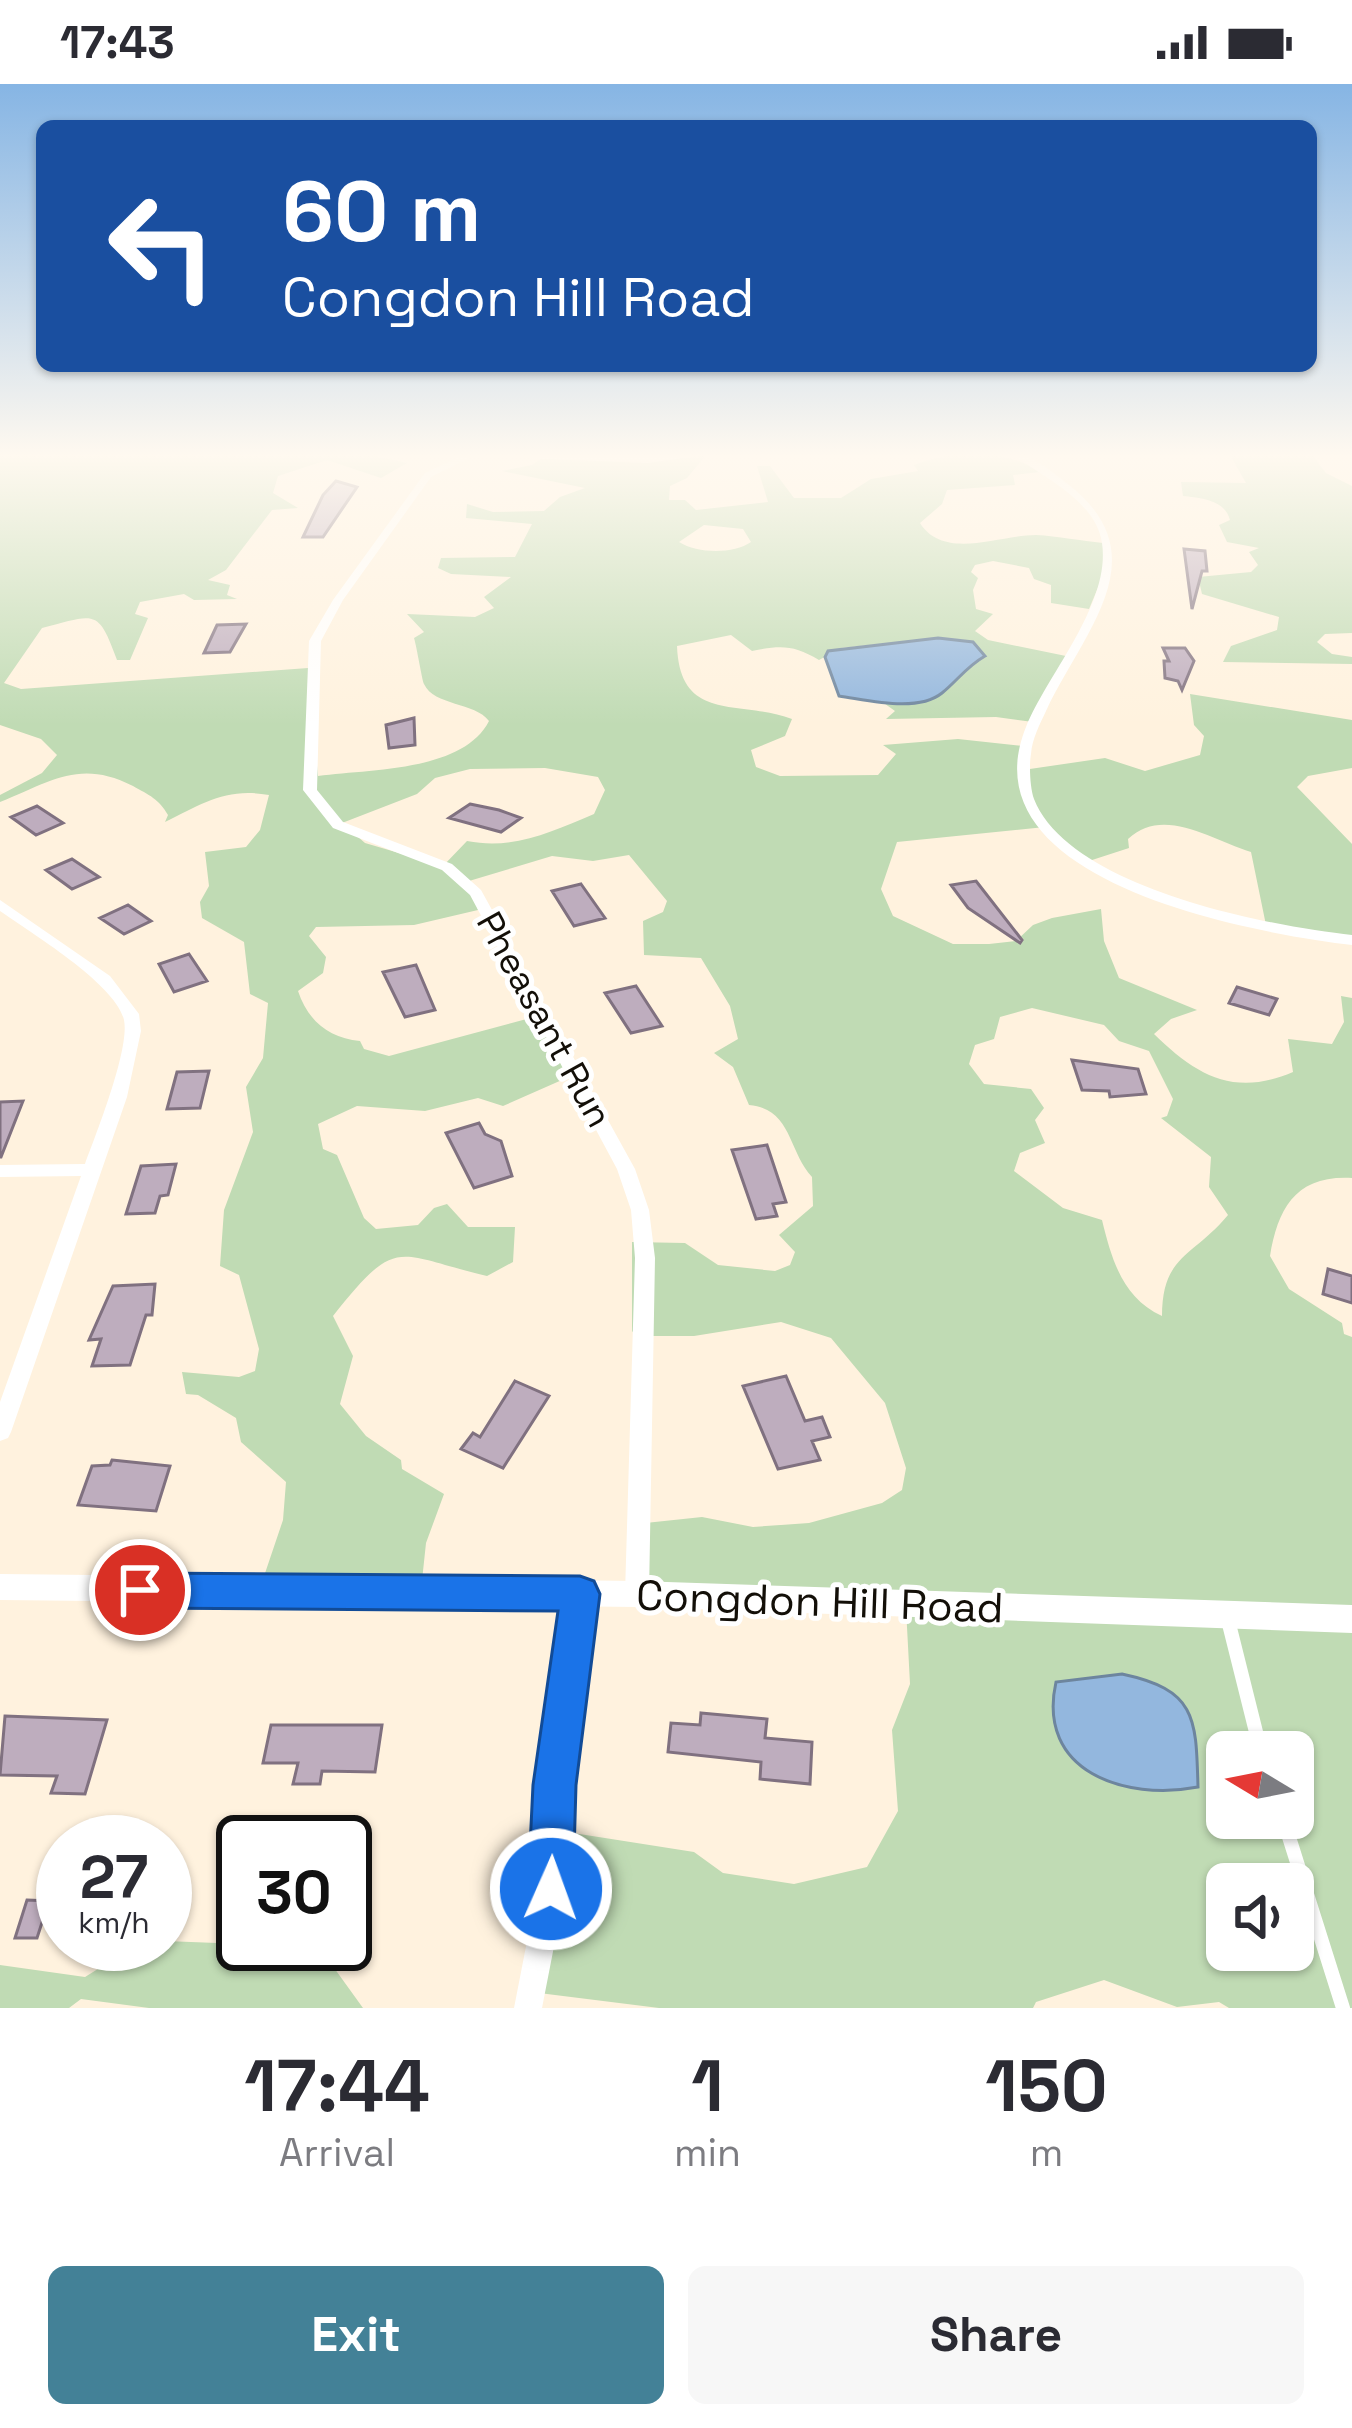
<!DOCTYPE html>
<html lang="en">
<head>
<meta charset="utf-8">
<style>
	body { margin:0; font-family:"Space Grotesk",sans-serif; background:#f7f7f7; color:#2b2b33; height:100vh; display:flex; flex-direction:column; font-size:45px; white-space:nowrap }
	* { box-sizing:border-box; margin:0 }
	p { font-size:39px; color:#7c7c81 }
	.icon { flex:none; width:66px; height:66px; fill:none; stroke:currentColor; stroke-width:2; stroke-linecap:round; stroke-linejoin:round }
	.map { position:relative; height:1924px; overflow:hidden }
	.sheet { display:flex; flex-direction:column; background:#fff; flex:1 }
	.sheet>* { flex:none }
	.banner { position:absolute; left:36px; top:36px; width:1281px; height:252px; border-radius:18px; box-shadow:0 3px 9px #0004; background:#1a4fa0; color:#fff; overflow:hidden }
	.needle { width:78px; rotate:280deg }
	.buttons { position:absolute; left:1206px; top:1647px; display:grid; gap:24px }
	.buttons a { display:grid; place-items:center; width:108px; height:108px; border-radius:18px; background:#fff; box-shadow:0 3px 9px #0004; font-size:60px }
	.speed { position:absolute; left:36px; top:1731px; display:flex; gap:24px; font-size:60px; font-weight:700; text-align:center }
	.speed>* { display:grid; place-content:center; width:156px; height:156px; border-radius:50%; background:#fff; box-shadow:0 3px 9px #0004; line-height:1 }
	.speed small { font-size:30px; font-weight:400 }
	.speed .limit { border:6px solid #111; border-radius:18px; background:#fff; color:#111 }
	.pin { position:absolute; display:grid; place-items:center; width:102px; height:102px; color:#fff; margin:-51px; border:6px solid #fff; border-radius:50%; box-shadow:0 3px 12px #0007 }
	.me { position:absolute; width:132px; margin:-66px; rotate:2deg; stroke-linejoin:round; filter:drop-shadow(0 0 9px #0008) }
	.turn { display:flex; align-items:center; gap:42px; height:252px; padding:0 48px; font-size:54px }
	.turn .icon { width:156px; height:156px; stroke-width:2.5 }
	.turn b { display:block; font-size:84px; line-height:102px }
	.eta { display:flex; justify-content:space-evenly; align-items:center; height:204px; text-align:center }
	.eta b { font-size:72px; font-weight:800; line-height:84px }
	.action { display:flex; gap:24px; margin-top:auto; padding:24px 48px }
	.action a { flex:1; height:138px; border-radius:18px; background:#438197; color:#fff; font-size:48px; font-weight:800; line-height:138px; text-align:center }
	.action a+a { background:#f7f7f7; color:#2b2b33 }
	.status { display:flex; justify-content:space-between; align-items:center; height:84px; padding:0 60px; background:#fff; direction:ltr }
	.status svg { height:33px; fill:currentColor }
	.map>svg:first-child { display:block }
	.green { fill:#c0dbb4; fill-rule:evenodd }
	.water { fill:#93b7de; stroke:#6d859e; stroke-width:3 }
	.building { fill:#beadbe; stroke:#807180; stroke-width:3 }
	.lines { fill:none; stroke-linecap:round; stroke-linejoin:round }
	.service { stroke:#fff; stroke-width:14 }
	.minor { fill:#fff; fill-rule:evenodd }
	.tertiary { fill:#fff; fill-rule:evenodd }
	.route { fill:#1a73e8; stroke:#114b97; stroke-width:3 }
	.labels { text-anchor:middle; stroke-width:10; stroke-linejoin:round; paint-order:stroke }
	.street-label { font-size:36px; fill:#130f08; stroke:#fff }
	.near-street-label { font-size:42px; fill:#130f08; stroke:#fff }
</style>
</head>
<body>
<div class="status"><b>17:43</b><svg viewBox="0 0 49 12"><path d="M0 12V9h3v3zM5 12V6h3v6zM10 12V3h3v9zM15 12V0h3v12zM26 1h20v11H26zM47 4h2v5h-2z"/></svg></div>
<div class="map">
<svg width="1352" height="1924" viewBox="0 0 1352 1924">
	<rect width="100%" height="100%" fill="#fff2de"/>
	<path class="green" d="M0,371H370L407,379L381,394L327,376L278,392L273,409L298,424L272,426L226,486L208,496L230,501L227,511L237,515L194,516L184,510L140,518L135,530L148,534L130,576H117C98,524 96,530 42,544L4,599L21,605L308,584L318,692C369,685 463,688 489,637C475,618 434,622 424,600C422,596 417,564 414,554L424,548L407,530L475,533L494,524L484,513L511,493L451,490L438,484L441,474L515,473L532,440L466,434L467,420L493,428L544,427L560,413L585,404L502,387L532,381L546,371H706L687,394L670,402L669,416H685L696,426L768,418L757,382H770L794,414H841L871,395L918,387L914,381C953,365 1005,364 1039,388L1013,391L1015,401L947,406L942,420L920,439C944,477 999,451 1036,451C1058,452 1081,457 1103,459L1105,487L1089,525L1051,519V501L1034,495L1029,484L993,477L975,481L971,488L978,494L973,506L976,525L993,530L975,547L988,556L1066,572L1033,638L996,633L886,635L895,627L881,617C947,620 936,600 984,572L938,554L841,564L819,576C794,561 781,561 752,567L731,551L677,562C680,640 740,615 792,635L785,652L751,666L756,683L780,692L878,691L896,670L883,661L958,655L1023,662V686L1105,674L1145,687L1200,671L1204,652L1194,641L1190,610L1352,636V684L1308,692L1297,703L1352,760V855L1267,846L1251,768C1210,755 1163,722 1128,755L1129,764L1089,777L1045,743L897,758L881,805L893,832L953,860H989L1016,857L1033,841L1052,834L1101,825L1104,857L1119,894L1197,926L1171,935L1154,950C1195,990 1233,1014 1293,988L1288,955L1332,960L1344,938L1341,912L1352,914V1094C1296,1091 1278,1124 1270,1172L1289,1205L1342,1239L1344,1250L1352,1253V1924H1229L1219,1918L1177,1923L1104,1896L1036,1918L1033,1924H659L531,1908L554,1746L694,1768L723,1789L794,1800L867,1783L898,1727L892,1646L910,1600L906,1524L635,1507L636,1440L702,1433L753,1443L809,1439L882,1419L902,1406L906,1384L885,1319L831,1254L781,1238L694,1252H636L632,1247V1158L685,1159L718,1181L775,1187L790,1181L795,1168L779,1151L813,1122L812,1093C788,1067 792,1025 749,1021L733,983L714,969L738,955L730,922L701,874L644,871L643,837L663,828L667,817L629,771L593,777L552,772L469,797L478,826L414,841L316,843L309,852L326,873L323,889L298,907C308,937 329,954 360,957L364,965L389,972L534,933L571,992L503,1022L478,1014L425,1027L357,1022L318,1040L323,1065L337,1071L364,1134L376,1145L418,1141L434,1124L447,1120L468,1143H515L513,1178L487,1192C395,1170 398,1150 333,1232L353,1272L340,1320L366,1352L401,1376L402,1385L444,1410L426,1459L421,1506L259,1507L283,1436L286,1398L241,1358L236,1334L198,1311L186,1310L182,1288L239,1293L255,1287L259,1265L239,1191L220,1182L224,1126L253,1048L246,1003L263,974L268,919L250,910L244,858L202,834L200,818L209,802L205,768L246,763L260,746L269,711C226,703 202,720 165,738L168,731C159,715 149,711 133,702C80,675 52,697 0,718V711L42,689L57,671L41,655L0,641ZM704,441L743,445L751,458C734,470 698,470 679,458ZM545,684L598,693L605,706L594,730C551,748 514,766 467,757L443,782L365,759L342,739L417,710L435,694L470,685ZM1032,924L1104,941L1119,957L1149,967L1173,1015L1167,1032L1161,1034L1211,1073L1209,1103L1228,1131C1193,1173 1162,1171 1162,1232C1123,1214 1112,1177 1102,1136L1063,1124L1014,1087L1020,1069L1045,1059L1035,1036L1044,1024L1031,1005L984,1000L969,980L975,961L994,955L1000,933ZM1227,1668H1293V1734H1227ZM1227,1800H1293V1866H1227Z
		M1230,371H1312L1326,389L1352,402V549L1325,550L1317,558L1332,570L1352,573V580L1223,578L1231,562L1277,546L1279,533L1202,510L1198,493L1251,488L1258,481L1249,468L1259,464L1227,458L1219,441L1230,436C1225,416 1201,414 1183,412L1181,398L1246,399Z
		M165,1857L319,1863L363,1924H149L81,1915L69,1924H0V1881L85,1893L138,1860Z"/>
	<path class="water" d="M938,554L973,558L985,572C966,583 958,596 942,609C917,629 868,616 839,612L825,573L828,567Z
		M1122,1590C1197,1606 1196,1634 1198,1703C1125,1717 1036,1688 1056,1598Z"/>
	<path class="building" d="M336,397L357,403L323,453H303L323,411Z
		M1184,465L1205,467L1207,487H1202L1192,525Z
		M246,540L230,568L204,569L217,541Z
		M1163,564H1185L1194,577L1182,606L1178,597L1165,594L1164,577H1169Z
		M414,634L415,661L389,664L386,641Z
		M470,720L499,726L521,734L501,748L449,734Z
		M37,722L63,739L36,751L11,733Z
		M72,775L99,793L72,805L46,786Z
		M976,797L1022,856L1020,859L968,824L951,801Z
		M581,800L605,834L574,842L552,807Z
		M128,821L151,837L124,850L100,834Z
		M189,870L207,897L174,908L159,880Z
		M416,881L435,926L405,933L383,888Z
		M636,902L662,942L631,949L605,909Z
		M1237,903L1277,915L1269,931L1229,919Z
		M1072,976L1138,985L1146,1010L1110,1013L1109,1007L1082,1006Z
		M209,987L200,1024L167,1025L177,988Z
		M23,1017L1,1073H0V1018Z
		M479,1039L485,1050L501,1057L512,1092L474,1104L446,1049Z
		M767,1061L786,1118L773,1120L777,1132L756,1135L732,1066Z
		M176,1080L168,1111L160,1112L155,1129L126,1130L141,1082Z
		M1328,1185L1352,1192V1219L1323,1210Z
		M155,1200L152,1231H146L130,1281L92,1282L101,1255L89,1256L113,1202Z
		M786,1292L805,1337L822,1333L830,1353L812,1357L820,1376L778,1385L743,1302Z
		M515,1297L549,1312L503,1384L461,1365L473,1349L480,1353Z
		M112,1376L170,1382L156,1427L78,1421L92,1382L110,1381Z
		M701,1629L767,1635L765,1654L812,1658L810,1700L760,1695L761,1678L668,1668L671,1639L700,1641Z
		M5,1632L107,1636L85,1710L51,1709L57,1692L0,1691Z
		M271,1641H382L375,1688L322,1687L320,1700H293L298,1679H263Z
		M27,1816L49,1817L37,1854H15Z"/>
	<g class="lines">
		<path class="service" d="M1228,1536L1261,1668
			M1283,1734L1343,1924"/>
		<path class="minor" d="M463,371H475L431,393L343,516L321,557L317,706L343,738L452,780L481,806L635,1085L649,1126L655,1174L649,1510L645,1517L637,1520L629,1517L625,1510L635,1174L631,1126L617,1085L470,811L442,786L333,744L303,706L309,557L333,516L425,389Z
			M516,371H704L648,379L520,374Z
			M1014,371C1034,371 1053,389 1069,401C1161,473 1082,549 1046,627C1040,640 1032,655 1031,670C1029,681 1030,704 1034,715C1069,804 1268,842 1352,851V861C1252,849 963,798 1026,643C1048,589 1111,520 1102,459C1096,417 1044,394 1014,371Z
			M0,816L110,892L139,930L141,947L127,1013L11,1348L8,1354L0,1357V1318L81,1092L0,1093V1081L85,1080C96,1050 130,965 124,936C116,900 31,849 0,827Z
			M580,1500L588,1503L592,1510L568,1701L565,1806L542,1924H514L537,1806L542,1701L568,1510L572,1503Z"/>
		<path class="tertiary" d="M0,1490L637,1497L1352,1521V1549L637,1523L0,1516Z"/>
	</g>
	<linearGradient id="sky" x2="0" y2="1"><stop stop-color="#86b5e4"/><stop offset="0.58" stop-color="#fff9f0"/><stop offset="1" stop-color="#fff9f0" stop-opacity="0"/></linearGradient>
	<rect width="1352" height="641" fill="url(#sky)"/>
	<path class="route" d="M140,1489L580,1492L594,1497L600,1510L576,1701L573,1805L567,1821L551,1828L535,1821L528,1805L533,1701L558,1527L140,1524L126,1519L121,1506L126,1494Z"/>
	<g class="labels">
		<g class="street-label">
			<text transform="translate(545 935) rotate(61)" y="13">Pheasant Run</text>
		</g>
		<g class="near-street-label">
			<text transform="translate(820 1517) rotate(2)" y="15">Congdon Hill Road</text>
		</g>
	</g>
</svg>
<div class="buttons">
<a><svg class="needle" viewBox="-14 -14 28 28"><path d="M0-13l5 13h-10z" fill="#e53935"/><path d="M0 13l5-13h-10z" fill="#7c7c81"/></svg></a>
<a><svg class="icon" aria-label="sound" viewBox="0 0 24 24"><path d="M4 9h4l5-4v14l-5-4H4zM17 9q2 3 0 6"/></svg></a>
</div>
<div class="speed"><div>27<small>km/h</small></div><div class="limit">30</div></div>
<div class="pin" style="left:140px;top:1506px;background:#d93025"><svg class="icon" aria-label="arrive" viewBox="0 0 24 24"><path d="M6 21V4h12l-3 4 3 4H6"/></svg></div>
<svg class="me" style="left:551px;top:1805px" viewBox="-20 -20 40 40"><circle r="17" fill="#1a73e8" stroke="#fff" stroke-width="3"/><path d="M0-11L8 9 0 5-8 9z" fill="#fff"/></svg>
<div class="banner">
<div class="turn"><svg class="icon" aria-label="left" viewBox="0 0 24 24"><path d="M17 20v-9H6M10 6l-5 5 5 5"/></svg><div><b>60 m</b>Congdon Hill Road</div></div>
</div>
</div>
<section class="sheet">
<div class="eta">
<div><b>17:44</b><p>Arrival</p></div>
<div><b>1</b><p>min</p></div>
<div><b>150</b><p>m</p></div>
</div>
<div class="action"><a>Exit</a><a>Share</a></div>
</section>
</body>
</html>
